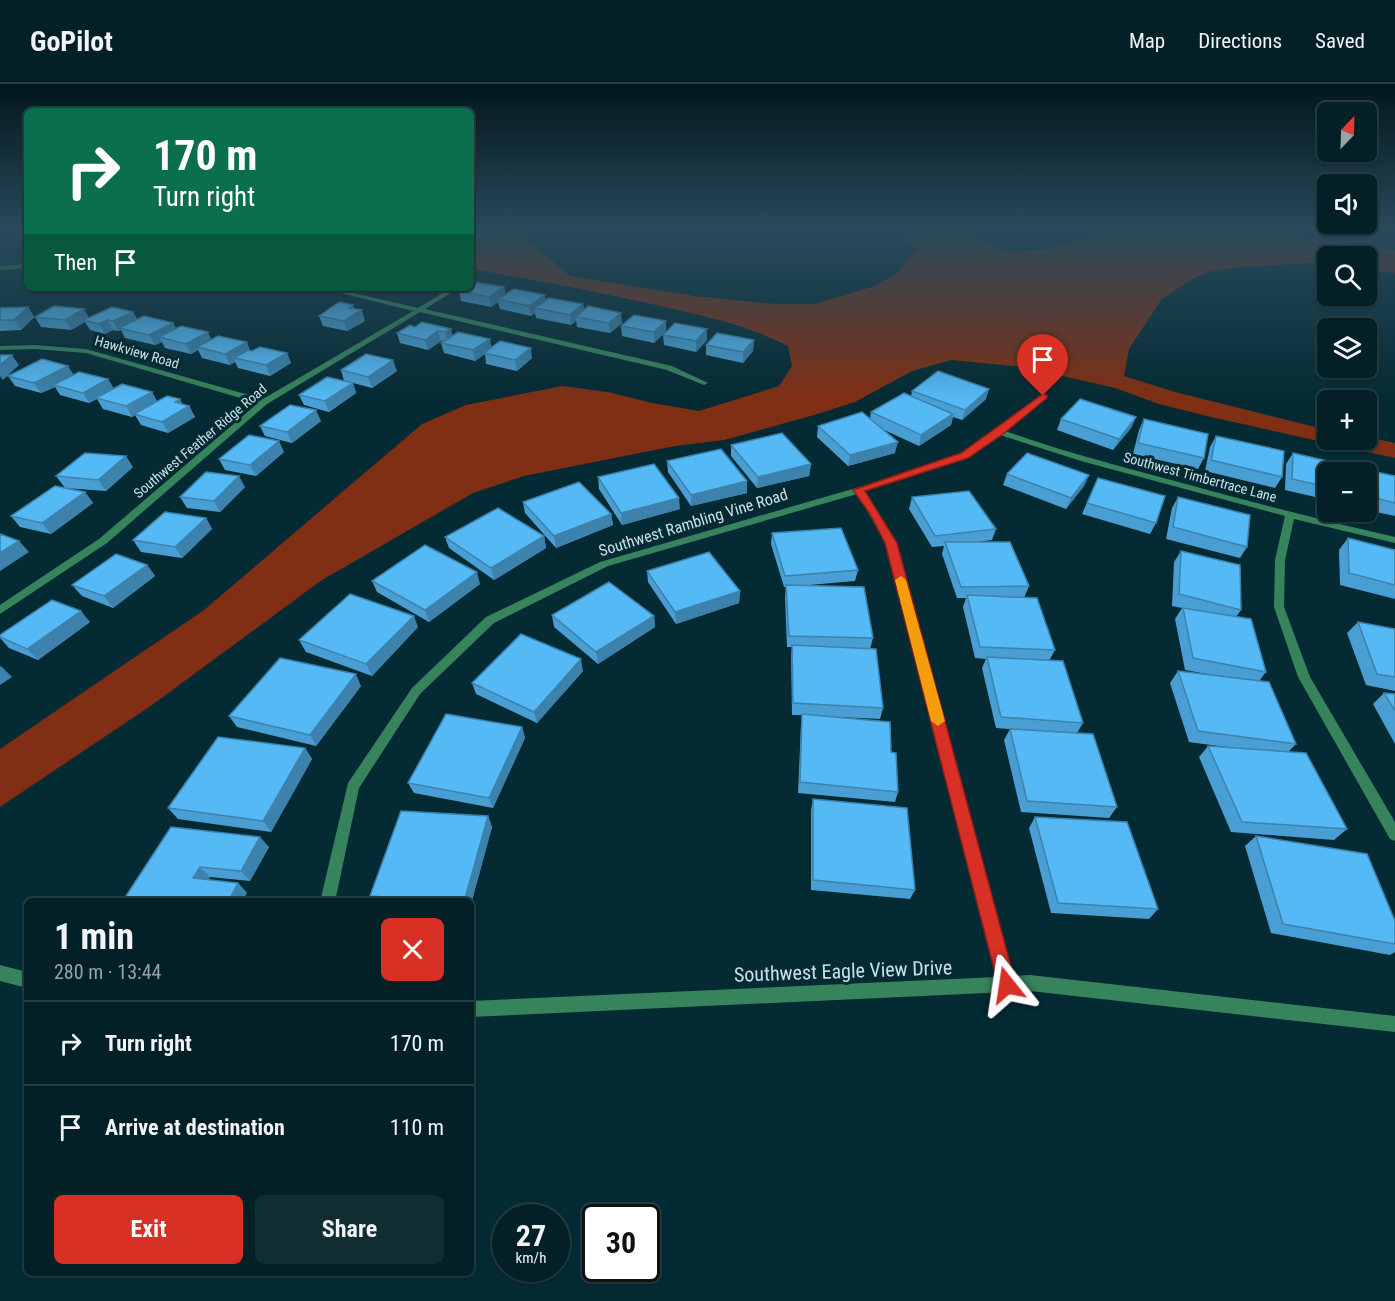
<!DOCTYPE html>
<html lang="en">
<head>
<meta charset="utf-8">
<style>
	body { margin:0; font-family:"Roboto Condensed",sans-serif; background:#112d32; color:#f1f3f6; height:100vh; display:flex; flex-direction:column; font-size:22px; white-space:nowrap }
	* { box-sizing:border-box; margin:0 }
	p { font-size:20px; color:#97a3a7 }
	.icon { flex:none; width:33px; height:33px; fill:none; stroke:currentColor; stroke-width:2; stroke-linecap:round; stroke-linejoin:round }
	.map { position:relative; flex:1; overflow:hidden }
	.side { position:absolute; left:24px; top:814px; width:450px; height:378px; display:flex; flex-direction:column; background:#032026; border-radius:9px; box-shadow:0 2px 4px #0004,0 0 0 2px #243e43 }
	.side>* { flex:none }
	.banner { position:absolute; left:24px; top:24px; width:450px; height:183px; border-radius:9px; box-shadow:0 2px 4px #0004,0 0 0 2px #243e43; background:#0b6e4f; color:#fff; overflow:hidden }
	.needle { width:39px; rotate:23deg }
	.controls { position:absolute; left:1317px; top:18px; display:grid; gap:12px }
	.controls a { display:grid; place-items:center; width:60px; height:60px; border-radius:9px; background:#032026; box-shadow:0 2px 4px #0004,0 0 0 2px #243e43; font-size:30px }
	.speed { position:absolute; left:492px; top:1120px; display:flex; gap:12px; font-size:30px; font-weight:700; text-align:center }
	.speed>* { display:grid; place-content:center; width:78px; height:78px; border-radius:50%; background:#032026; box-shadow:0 2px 4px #0004,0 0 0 2px #243e43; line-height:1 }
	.speed small { font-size:15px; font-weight:400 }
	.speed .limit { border:3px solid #111; border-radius:9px; background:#fff; color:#111 }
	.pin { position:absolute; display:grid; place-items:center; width:51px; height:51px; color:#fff; margin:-62px -26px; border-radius:50% 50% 50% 0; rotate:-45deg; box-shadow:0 0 6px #0007 }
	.pin .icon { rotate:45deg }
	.me { position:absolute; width:66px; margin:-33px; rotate:345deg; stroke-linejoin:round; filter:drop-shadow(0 0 4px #0008) }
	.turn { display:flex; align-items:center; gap:21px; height:126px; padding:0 30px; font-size:27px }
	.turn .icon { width:78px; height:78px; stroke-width:2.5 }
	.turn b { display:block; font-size:42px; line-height:51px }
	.then { display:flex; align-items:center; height:57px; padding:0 30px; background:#0003; gap:12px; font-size:22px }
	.round { display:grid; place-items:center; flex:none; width:63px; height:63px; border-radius:9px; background:#112d32 }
	.summary { display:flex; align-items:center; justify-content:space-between; height:102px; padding:0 30px }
	h1 { font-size:36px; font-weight:700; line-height:45px }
	.cta { display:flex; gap:12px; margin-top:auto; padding:12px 30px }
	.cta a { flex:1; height:69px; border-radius:9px; background:#d93025; color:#fff; font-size:24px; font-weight:700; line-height:69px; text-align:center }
	.cta a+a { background:#112d32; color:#f1f3f6 }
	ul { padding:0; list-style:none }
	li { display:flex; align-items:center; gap:18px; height:84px; padding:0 30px; border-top:2px solid #243e43 }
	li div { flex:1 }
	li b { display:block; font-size:22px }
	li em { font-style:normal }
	header { display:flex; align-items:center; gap:36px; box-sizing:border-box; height:84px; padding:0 30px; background:#032026; border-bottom:2px solid #243e43 }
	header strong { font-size:28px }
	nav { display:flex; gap:33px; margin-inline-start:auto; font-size:21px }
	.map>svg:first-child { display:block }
	.green { fill:#802f14 }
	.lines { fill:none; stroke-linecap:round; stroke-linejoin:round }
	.minor { fill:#37845c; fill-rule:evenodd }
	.wall { fill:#499fd3 }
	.shaded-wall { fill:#3c82ac }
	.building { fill:#55b9f5; stroke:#3c82ac; stroke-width:1.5 }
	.route { fill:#d93025; stroke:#8d1f18; stroke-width:1.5 }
	.slow { fill:#f59e0b }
	.labels { text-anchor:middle; stroke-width:6; stroke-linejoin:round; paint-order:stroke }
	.far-street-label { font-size:14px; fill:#c8e0e7; stroke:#042a33 }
	.street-label { font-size:16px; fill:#c8e0e7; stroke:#042a33 }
	.near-street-label { font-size:20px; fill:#c8e0e7; stroke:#042a33 }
</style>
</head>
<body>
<header>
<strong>GoPilot</strong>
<nav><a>Map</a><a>Directions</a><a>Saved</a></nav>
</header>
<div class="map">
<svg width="1395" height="1217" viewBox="0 0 1395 1217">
	<rect width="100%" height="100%" fill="#042a33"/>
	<path class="green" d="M507,146L521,150L570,192L694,212L775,220H815L875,202L897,189L917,164L894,146H971L983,157L1010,168L1046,165L1072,159L1105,146H1280L1294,153L1395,166V189L1367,186L1366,172H1328L1327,181L1310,179L1232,184L1208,188L1190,196L1161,216L1129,265L1124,292L1175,308L1327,346L1328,356H1366L1367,353L1395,359V374L1211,333L1159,320L1115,304L1023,283L951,276L912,287L855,318L814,331L724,356L675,362L524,392L473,409L322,496L152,621L0,723V665L204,526L422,340L466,321L562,302L608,308L652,319L699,327L779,302L792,282L788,262C743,239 696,230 647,219C589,206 530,195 471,185V147Z"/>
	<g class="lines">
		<path class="minor" d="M27,180V184L0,186V182Z
			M321,204H332L418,224L451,204H459L425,225L672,282L708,299L704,301L667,286L420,228L267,320L107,459L0,530V521L99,455L258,319L86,269L35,265L0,266V262L35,261L86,265L263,315L413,227Z
			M1040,311L1047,313L1005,347C1064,368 1125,384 1186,400C1255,419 1325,437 1395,453V459L1294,435L1285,476L1284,523L1310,593L1395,738V757L1390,755L1298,593L1274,523L1275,476L1285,432L1081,377L1000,351L967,374L864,407L896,459L1013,892L1030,891L1395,932V948L1030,907L471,933V917L997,893L886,459L857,410L608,482L494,539L420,610L359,704L335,818H320L348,699L412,604L486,533L600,478L901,391L961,370L996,346Z
			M0,881L27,888V904L0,897Z"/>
	</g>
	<path class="wall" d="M504,203L505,211L583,220L584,226L622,239L610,249L577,243L576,237L571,241L536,234L535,229L531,232L500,225L498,218L491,223L461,217L459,207Z
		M404,204H423L419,207Z
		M28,223L34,233L21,246L0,247V224Z
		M133,228L137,235L176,245L211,256L250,266L287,269L291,279L270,292L238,284L235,278L230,281L202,274L198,266L191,270L165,264L162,258L155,261L125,254L121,246L118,247L113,246L105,250L90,246L85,238L71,246L41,243L35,233L89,234Z
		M319,232L365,237L347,247L323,242Z
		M422,238L452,251L491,264L532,274L517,287L486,280L485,270L475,277L444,269L441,259L443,258L441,257L428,266L400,259L397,249L415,243Z
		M621,242L666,247L654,259L622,252Z
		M663,251L707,256L696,268L664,261Z
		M754,256L753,267L743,279L706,271V261Z
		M341,286L397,287L372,304L353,299L356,309L329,328L304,321L299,311L344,297Z
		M73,291L108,295L114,305L152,308L157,318L182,320L189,322L195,333L168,349L141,341L135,331L132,333L103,325L97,315L89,319L60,311L55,303L41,309L15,302L8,292Z
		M912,307L986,315L962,336L953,333L951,341L919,362L882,345L895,369L848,382L817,353L818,342L870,334L871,328L911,312Z
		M1136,333L1131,344L1113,366L1057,346L1061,335Z
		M1144,335L1204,374L1198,385L1133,370L1139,346Z
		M321,337L292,359L265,352L260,342Z
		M1216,352L1282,393L1275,404L1205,387L1210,363Z
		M731,361L811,380L809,392L757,404L731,372Z
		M284,368L256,392L225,386L219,375Z
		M1293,369L1328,388V416L1285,406L1286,380Z
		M667,377L747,397V409L691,422L668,388Z
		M133,383L106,407L65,404L56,392Z
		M1376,388L1395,392V432L1371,427L1367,399Z
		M1007,390L1089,391L1084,402L1066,425L1003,401Z
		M598,393L680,425L622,441L599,405Z
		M1098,394L1156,439L1150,450L1082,430Z
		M245,403L220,428L187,424L180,413Z
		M85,408L93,419L51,450L20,443L11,432Z
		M912,413L996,445L992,456L977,458L1029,502L1024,514L1055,566L1049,577L1083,639L1077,649L1117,723L1109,734L1021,728L1004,656L1010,645L1049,648L996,644L982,584L986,575L975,574L963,523L966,514H957L942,470L944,462L932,463L909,425Z
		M1178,413L1247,463L1240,474L1166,455L1172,424Z
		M523,418L611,430L613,441L556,464L525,429Z
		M206,434L212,445L182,474L141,468L133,456Z
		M772,449L858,486L855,497L798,502L873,554L870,565L883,624L880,635L820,632L891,668L898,708L895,718L798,709L801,641L802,631H792L791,572L792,563H787L785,513L786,503H784L771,460Z
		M544,452L546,464L494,496L449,464L445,453Z
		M1348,454L1395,466V515L1340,501L1339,466Z
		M1181,467L1241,526L1236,533L1266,588L1259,597L1296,660L1288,668L1347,745L1334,756L1231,748L1199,673L1208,662L1233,664L1189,658L1170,599L1178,587L1223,593L1185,586L1175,535L1182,524L1172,522L1174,478Z
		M147,481L155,492L113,524L82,512L72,501Z
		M647,487L740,507L739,519L676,540L648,498Z
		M372,497L480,500L429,538L377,508Z
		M552,531L654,532L655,543L598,580L554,543Z
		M90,538L38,576L9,564L0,554V551Z
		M1358,538L1395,545V607L1366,601L1347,549Z
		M418,543L372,592L306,568L299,556Z
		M583,587L537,639L476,610L472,599Z
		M361,602L316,662L237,643L229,632Z
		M1384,609L1395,610V660L1373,620Z
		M522,643L525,654L493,724L414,709L408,699Z
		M305,664L312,675L271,748L178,735L168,724Z
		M813,715L915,806L910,815L811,806V726Z
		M488,732L492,743L471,820V818H374L370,812Z
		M1035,733L1158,825L1149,835L1051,829L1029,744Z
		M171,743L269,763L250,797L210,793L208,796L238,799L247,809L122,818Z
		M1256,752L1395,837V868L1390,871L1271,849L1245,762Z"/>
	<path class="shaded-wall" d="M504,203L506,213L498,215V218L491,223L489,213Z
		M545,211L546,220L535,224V229L531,232L529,222Z
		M583,220L584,230L576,233V237L571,241L570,231Z
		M353,221L356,230L362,226L365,237L347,247L344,237L349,224Z
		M28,223L34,233L21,246L14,236Z
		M84,225L90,235L84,236L85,238L71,246L65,236Z
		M133,228L138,238L119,244L121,246L118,247L113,237Z
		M621,229L622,239L610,249L609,239Z
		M107,236L113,246L105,250L99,240Z
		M666,237V247L654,259V248Z
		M173,239L179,249L159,253L162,258L155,261L149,251Z
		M451,245L453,255L448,259L445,248Z
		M707,245V256L696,268V257Z
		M438,247L441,257L428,266L425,256Z
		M208,248L213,259L197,263L198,266L191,270L186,260Z
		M490,255L492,266L484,269L485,270L475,277L473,266Z
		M754,256L753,267L743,279V268Z
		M247,258L251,269L234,274L235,278L230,281L225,270Z
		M531,264L532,274L517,287L515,276Z
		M287,269L291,279L270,292L266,281Z
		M12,271L19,281L3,296L0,292V281Z
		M393,276L397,287L372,304L368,293Z
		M68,282L75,293L53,301L55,303L41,309L34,299Z
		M108,295L114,306L96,314L97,315L89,319L83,309Z
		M353,299L356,309L329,328L325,317Z
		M989,305L986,315L962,336L965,326Z
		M152,308L158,319L134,330L135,331L132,333L126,322Z
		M180,315L185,325L189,322L195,333L168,349L162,338L175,318Z
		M316,326L321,337L292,359L287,348Z
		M953,330L951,341L919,362L921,351Z
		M1136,333L1131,344L1113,366L1119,355Z
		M279,357L284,368L256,392L250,381Z
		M898,358L895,369L848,382L850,371Z
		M126,372L133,383L106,407L98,396Z
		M811,380L809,392L757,404L758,393Z
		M1089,391L1084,402L1066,425L1071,414Z
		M239,392L245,403L220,428L214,417Z
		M747,397V409L691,422V411Z
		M85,408L93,419L51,450L42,439Z
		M679,414L680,425L622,441L621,429Z
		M611,430L613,441L556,464L554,452Z
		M206,434L212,445L182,474L175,463Z
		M544,452L546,464L494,496L491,484Z
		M19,457L29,468L0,487V469Z
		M147,481L155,492L113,524L104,512Z
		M477,488L480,500L429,538L425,526Z
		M740,507L739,519L676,540L675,528Z
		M81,527L90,538L38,576L27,565Z
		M414,532L418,543L372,592L366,580Z
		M654,532L655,543L598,580L596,568Z
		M581,575L583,587L537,639L534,628Z
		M1,582L12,593L0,601V583Z
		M356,590L361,602L316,662L310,651Z
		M522,643L525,654L493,724L489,714Z
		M305,664L312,675L271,748L263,737Z
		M488,732L492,743L471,820V818H464Z
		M260,753L269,763L250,797L241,787Z
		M200,783L210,793L204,804L193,794Z
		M238,799L247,809L242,818H228Z"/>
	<path class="building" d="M474,198L504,203L489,213L459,207L464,204H471V200Z
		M514,205L545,211L529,222L498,215Z
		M549,214L583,220L570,231L535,224Z
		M339,218L353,221L349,224L362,226L344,237L319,232Z
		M54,222L84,225L65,236L35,233Z
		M588,222L621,229L609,239L576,233Z
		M28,223L14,236H0V224Z
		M112,223L133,228L113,237L107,236L99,240L84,236Z
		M634,231L666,237L654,248L621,242Z
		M144,232L173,239L149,251L119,244Z
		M422,238L451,245L445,248L438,247L425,256L397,249L410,241L415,243Z
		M675,239L707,245L696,257L663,251Z
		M181,242L208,248L186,260L159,253Z
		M458,248L490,255L473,266L441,259Z
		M717,249L754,256L743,268L706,261Z
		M218,252L247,258L225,270L197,263Z
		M500,257L531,264L515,276L484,269Z
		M260,263L287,269L266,281L234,274L248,266L252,267Z
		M366,270L393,276L368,293L341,286Z
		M0,271H12L0,281Z
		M42,275L68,282L34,299L8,292Z
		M938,287L989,305L965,326L912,307Z
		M79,288L108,295L83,309L53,301Z
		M327,293L353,299L325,317L299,311Z
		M122,300L152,308L126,322L96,314Z
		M904,309L953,330L921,351L871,328Z
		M167,312L180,315L175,318L189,322L162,338L134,330Z
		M1080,315L1136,333L1119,355L1061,335Z
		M290,321L316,326L287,348L260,342Z
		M862,328L898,358L850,371L818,342Z
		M1144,335L1208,350L1204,374L1138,359Z
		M782,349L811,380L758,393L731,361Z
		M249,351L279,357L250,381L219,375Z
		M1216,352L1284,367L1282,393L1211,376Z
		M721,365L747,397L691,411L667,377Z
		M85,369L126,372L98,396L56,392Z
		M1027,369L1089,391L1071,414L1007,390Z
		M1293,369L1362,385L1363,388H1328V403L1292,395Z
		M654,380L679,414L621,429L598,393Z
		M206,388L239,392L214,417L180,413Z
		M1376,388L1395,392V419L1379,415Z
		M1098,394L1165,412L1156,439L1087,419Z
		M579,398L611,430L554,452L523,418Z
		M55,402L85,408L42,439L11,432Z
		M969,407L996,445L935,452L912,413Z
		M1178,413L1250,431L1247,463L1173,443Z
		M498,424L544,452L491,484L445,453Z
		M165,428L206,434L175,463L133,456Z
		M841,444L858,486L785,492L772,449Z
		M0,450L19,457L0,469Z
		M1348,454L1395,466V501L1349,489Z
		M945,458H1010L1029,502L961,503Z
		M425,461L477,488L425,526L372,497Z
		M1181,467L1240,481L1241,526L1179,510Z
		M709,468L740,507L675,528L647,487Z
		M116,470L147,481L104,512L72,501Z
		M609,498L654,532L596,568L552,531Z
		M786,501L864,503L873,554L789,552Z
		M350,510L414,532L366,580L299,556Z
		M967,511L1037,514L1055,566L980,563Z
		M52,516L81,527L27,565L0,553V551Z
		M1183,524L1251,535L1266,588L1193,574Z
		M1358,538L1395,545V593L1377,590Z
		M521,550L581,575L534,628L472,599Z
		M792,561L876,565L883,624L793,619Z
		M987,573L1063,577L1083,639L1001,633Z
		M280,574L356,590L310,651L229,632Z
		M1178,587L1269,598L1296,660L1198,647Z
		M1384,609L1395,610V627Z
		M446,630L522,643L489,714L408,699Z
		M802,630L890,638L891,668L896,669L898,708L800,698Z
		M1010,645L1093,650L1117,723L1027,717Z
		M218,653L305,664L263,737L168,724Z
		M1208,662L1306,669L1347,745L1242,738Z
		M813,715L907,724L915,806L813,796Z
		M401,727L488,732L464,818L370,812Z
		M1035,733L1127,738L1158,825L1058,819Z
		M171,743L260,753L241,787L200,783L193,794L238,799L228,818H122Z
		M1256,752L1367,770L1395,837V860L1283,840Z"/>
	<linearGradient id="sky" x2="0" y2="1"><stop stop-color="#02171c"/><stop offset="0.46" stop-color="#294a5b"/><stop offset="1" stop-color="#294a5b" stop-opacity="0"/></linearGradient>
	<rect width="1395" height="316" fill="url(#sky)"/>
	<path class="route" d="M1043,310L1047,311V314L1003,350L968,374L865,407L897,459L1016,901L1014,907L1007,910L1001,907L998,901L885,459L870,430L853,406L961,369Z"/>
	<path class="slow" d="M901,492L906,496L945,637L938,642L931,637L895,496Z"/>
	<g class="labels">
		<g class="far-street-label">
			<text transform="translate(137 268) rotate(16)" y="5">Hawkview Road</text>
			<text transform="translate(200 357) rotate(-40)" y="5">Southwest Feather Ridge Road</text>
			<text transform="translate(1200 393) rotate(15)" y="5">Southwest Timbertrace Lane</text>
		</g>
		<g class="street-label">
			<text transform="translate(693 438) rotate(-17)" y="6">Southwest Rambling Vine Road</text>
		</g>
		<g class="near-street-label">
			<text transform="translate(843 887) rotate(-2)" y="7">Southwest Eagle View Drive</text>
		</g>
	</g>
</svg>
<div class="controls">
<a><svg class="needle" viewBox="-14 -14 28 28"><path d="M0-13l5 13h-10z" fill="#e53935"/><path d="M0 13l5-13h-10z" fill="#97a3a7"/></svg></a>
<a><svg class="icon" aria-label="sound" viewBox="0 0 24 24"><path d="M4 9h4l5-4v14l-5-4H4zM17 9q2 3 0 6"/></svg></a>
<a><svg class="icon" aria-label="search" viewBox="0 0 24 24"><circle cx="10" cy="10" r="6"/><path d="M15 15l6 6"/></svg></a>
<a><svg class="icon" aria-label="layers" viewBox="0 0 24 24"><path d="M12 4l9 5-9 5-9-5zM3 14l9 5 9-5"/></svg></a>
<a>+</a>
<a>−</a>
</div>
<div class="speed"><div>27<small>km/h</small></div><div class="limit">30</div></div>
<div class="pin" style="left:1043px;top:312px;background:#d93025"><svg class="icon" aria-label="arrive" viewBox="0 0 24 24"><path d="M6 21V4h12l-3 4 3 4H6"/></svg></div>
<svg class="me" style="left:1007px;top:901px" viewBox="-20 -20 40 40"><path d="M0-17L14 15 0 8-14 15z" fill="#d93025" stroke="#fff" stroke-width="4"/></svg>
<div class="banner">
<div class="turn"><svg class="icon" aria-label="right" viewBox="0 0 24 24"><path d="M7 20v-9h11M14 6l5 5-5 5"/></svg><div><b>170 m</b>Turn right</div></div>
<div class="then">Then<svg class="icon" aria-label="arrive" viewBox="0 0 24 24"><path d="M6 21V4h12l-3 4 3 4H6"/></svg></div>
</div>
<section class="side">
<div class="summary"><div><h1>1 min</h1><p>280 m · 13:44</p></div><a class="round" style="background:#d93025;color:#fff"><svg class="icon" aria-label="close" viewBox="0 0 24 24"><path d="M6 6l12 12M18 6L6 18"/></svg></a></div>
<ul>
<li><svg class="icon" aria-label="right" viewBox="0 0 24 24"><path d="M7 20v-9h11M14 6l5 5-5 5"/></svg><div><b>Turn right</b></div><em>170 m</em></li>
<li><svg class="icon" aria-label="arrive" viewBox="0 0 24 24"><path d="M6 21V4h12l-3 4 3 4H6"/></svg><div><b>Arrive at destination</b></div><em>110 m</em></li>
</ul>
<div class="cta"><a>Exit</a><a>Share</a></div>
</section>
</div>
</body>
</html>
